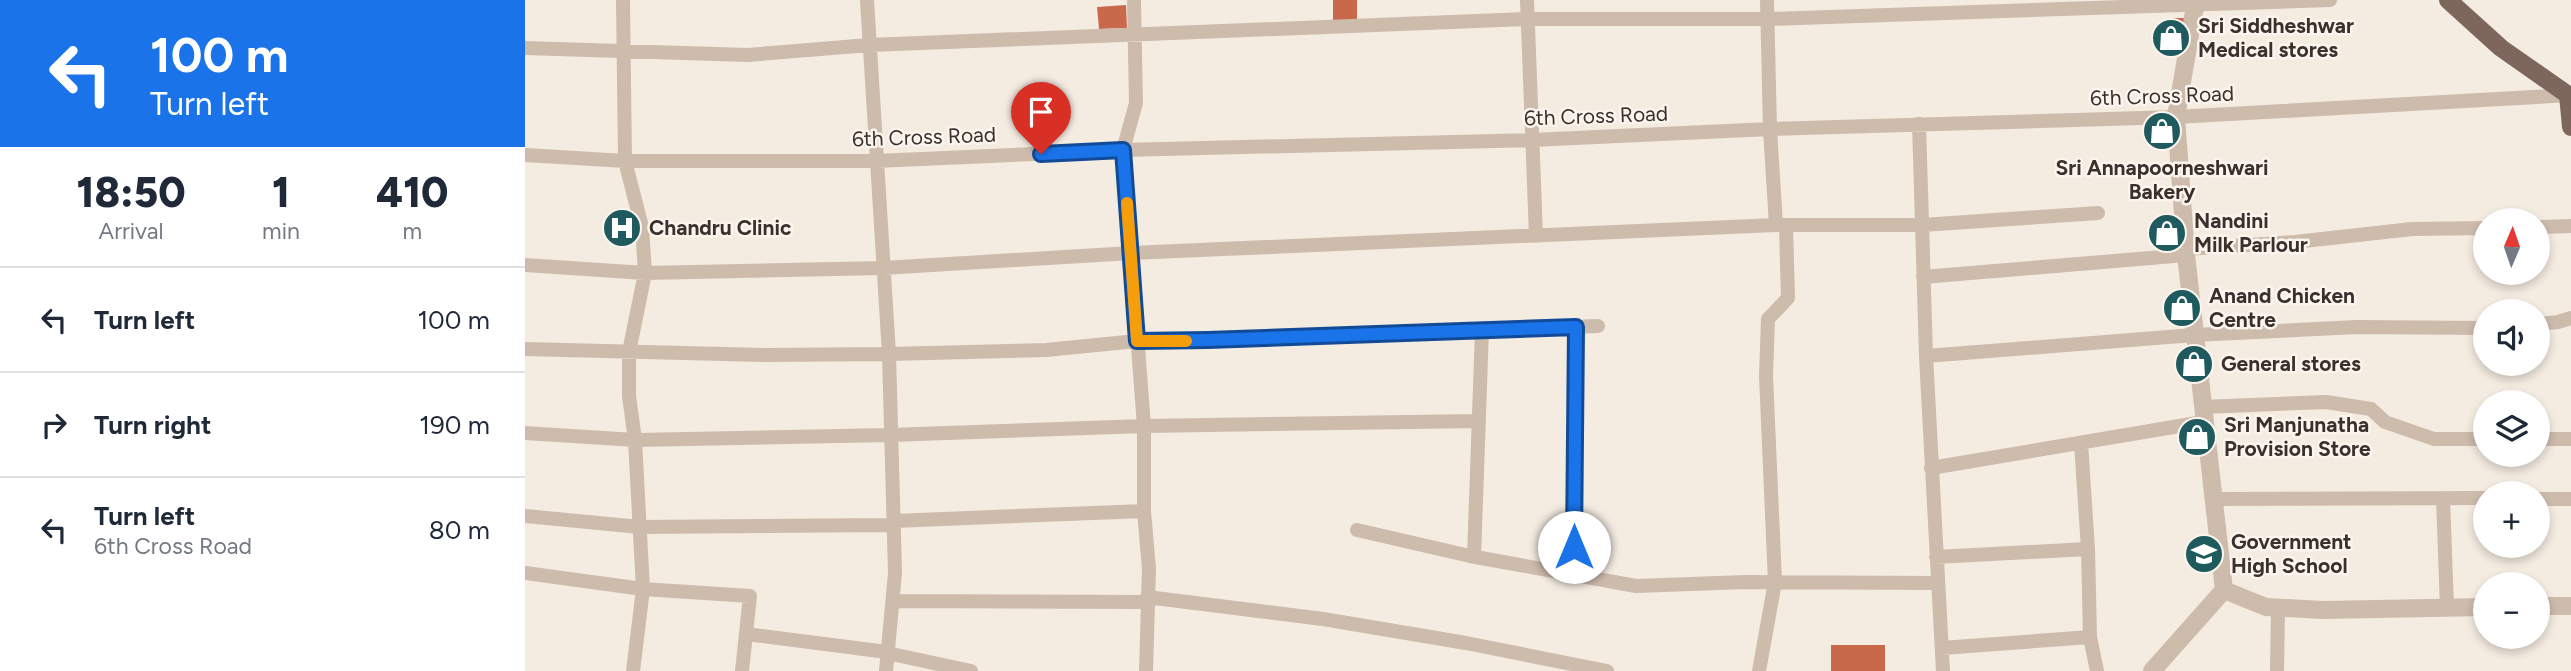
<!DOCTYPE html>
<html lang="en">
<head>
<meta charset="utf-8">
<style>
	body { margin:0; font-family:Figtree,sans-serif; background:#f6f6f7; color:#1f2937; height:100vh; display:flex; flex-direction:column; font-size:26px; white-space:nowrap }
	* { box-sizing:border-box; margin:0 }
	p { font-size:23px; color:#747a83 }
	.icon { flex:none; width:38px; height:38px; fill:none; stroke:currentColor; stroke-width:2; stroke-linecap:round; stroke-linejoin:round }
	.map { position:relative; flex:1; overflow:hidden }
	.side { display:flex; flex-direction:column; background:#fff; width:525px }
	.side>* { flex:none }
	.banner { background:#1a73e8; color:#fff; overflow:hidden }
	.needle { width:46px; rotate:2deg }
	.tools { position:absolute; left:1948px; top:208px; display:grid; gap:14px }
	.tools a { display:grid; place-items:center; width:77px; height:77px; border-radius:50%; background:#fff; box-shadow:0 4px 10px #0003; font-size:35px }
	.pin { position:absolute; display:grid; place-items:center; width:60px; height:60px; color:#fff; margin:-72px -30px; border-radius:50% 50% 50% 0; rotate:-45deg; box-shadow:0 0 7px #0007 }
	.pin .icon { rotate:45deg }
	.me { position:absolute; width:77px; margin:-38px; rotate:0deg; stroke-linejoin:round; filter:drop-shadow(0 0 5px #0008) }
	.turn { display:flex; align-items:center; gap:24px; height:147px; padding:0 35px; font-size:32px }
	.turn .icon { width:91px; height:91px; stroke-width:2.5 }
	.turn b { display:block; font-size:49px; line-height:60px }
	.eta { display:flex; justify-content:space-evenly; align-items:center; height:119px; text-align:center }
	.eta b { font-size:42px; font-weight:800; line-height:49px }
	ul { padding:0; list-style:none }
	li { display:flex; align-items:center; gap:21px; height:105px; padding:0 35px; border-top:2px solid #e0e1e3 }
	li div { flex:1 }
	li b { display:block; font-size:26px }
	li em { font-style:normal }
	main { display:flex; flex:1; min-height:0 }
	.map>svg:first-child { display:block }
	.building { fill:#c8694b }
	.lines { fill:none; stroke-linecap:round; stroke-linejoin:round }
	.minor { stroke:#cdbbac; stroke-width:14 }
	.tertiary { stroke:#cdbbac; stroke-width:18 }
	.primary { stroke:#7d675c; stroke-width:18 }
	.route-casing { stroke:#114b97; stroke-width:18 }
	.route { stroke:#1a73e8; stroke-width:12 }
	.slow { stroke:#f59e0b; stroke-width:12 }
	.labels { text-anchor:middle; stroke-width:5; stroke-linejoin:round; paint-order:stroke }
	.poi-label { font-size:21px; font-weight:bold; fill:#3b302b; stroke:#fbf5ee; text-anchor:start }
	.street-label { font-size:21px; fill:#3b302b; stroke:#fbf5ee }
</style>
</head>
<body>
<main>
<section class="side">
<div class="banner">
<div class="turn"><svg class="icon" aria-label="left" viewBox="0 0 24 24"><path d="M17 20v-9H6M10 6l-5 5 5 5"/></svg><div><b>100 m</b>Turn left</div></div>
</div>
<div class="eta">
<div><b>18:50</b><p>Arrival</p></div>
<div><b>1</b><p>min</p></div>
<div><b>410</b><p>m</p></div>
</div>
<ul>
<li><svg class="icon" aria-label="left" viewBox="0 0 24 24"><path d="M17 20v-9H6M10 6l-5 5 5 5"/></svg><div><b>Turn left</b></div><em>100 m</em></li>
<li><svg class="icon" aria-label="right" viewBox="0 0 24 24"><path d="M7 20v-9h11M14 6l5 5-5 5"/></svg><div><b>Turn right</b></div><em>190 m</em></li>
<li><svg class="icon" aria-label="left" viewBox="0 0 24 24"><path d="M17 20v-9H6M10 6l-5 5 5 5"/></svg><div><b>Turn left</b><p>6th Cross Road</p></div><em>80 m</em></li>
</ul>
</section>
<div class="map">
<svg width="2046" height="671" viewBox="0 0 2046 671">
	<rect width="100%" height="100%" fill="#f4ebe1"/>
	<path class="building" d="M808,0H832V23L808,22Z
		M601,5L602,28L574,29L572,7Z
		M1644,18H1662L1661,44H1643Z
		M86,223L111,225L110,241L85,239Z
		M1306,645H1360V671H1306Z"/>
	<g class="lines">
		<path class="minor" d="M98,0L100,161L117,227L120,273L104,352V396L110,440L118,589L108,671
			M342,0L364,354L370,573L361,671
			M609,0L611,103L598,150L619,426V511L624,569L621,671
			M1002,0L1011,236
			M1242,0L1245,129L1251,225H1397L1573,213
			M0,48L223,55L344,45L1003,19H1243L1805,0
			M1394,124L1401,356L1418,671
			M0,155L100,161H351L598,150L1007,140L1245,129L1651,117L2046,95
			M2012,227L2046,226
			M1660,249L1770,242L1887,229L1960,228
			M0,265L120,273L358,268L606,253L1251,225
			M1398,277L1661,255
			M2012,324L2033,322L2046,318
			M0,349L238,355L364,354L521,350L612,341L683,340L1073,326
			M1401,356L1669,335L1832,327L1960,328
			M1677,407L1801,402L1846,409L1860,422L1909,439H1960
			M0,433L110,440L365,435L619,426L954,421
			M2012,439H2046
			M1556,443L1563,549L1565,637L1572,671
			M1406,468L1678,422
			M1918,498L1922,608
			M1688,499L1960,498
			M2012,499H2046
			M0,516L115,527L368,525
			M368,521L619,511
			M832,530L945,556L1111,586L1221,582L1412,583
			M949,557L957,330
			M1411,557L1563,549
			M0,573L118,589L225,596L217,671
			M1049,575L1051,327
			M622,597L798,619L941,643L1082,671
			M368,601L622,602
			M221,634L362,652
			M1417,648L1565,637
			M362,653L446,671
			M1234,671L1250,582L1241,376L1243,319L1263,298L1261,226
			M1752,671L1753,608"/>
		<path class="tertiary" d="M1699,590L1741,607L1798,610L1960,607
			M2012,606H2046
			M1627,671L1699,590L1661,255L1651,117L1670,6L1669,0"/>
		<path class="primary" d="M1923,0L1976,48L2043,95L2046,127"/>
	</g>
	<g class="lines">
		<defs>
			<path id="route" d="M516,154L598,150L612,341L683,340L1051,327L1049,547"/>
		</defs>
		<use href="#route" class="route-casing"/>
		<use href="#route" class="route"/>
		<path class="slow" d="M602,203L612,341H661"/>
	</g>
	<defs>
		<symbol id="shop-disc" viewBox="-11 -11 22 22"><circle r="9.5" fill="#1f5a5e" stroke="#fbf5ee"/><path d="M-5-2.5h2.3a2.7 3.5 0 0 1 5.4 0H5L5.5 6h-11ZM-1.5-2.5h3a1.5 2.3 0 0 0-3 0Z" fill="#fff"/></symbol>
		<symbol id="hospital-disc" viewBox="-11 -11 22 22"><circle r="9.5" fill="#1f5a5e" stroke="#fbf5ee"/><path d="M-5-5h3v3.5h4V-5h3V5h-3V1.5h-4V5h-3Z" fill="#fff"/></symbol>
		<symbol id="school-disc" viewBox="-11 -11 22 22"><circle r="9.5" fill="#1f5a5e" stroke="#fbf5ee"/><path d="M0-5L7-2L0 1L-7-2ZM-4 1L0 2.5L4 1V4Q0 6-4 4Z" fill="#fff"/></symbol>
	</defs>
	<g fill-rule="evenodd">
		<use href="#shop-disc" x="1624" y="16" width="44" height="44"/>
		<use href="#shop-disc" x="1615" y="109" width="44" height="44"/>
		<use href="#hospital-disc" x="75" y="206" width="44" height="44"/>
		<use href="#shop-disc" x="1620" y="211" width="44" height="44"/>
		<use href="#shop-disc" x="1635" y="286" width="44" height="44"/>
		<use href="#shop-disc" x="1647" y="342" width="44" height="44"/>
		<use href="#shop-disc" x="1650" y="415" width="44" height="44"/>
		<use href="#school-disc" x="1657" y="532" width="44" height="44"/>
	</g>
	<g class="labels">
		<g class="poi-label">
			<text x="1673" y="33">Sri Siddheshwar<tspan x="1673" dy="24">Medical stores</tspan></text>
			<text x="1637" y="175" text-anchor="middle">Sri Annapoorneshwari<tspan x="1637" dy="24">Bakery</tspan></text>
			<text x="1669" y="228">Nandini<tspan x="1669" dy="24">Milk Parlour</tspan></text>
			<text x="124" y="235">Chandru Clinic</text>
			<text x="1684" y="303">Anand Chicken<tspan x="1684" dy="24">Centre</tspan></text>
			<text x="1696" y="371">General stores</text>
			<text x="1699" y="432">Sri Manjunatha<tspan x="1699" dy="24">Provision Store</tspan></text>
			<text x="1706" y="549">Government<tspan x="1706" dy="24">High School</tspan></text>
		</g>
		<g class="street-label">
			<text transform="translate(1637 96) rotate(-2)" y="7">6th Cross Road</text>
			<text transform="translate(1071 116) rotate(-2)" y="7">6th Cross Road</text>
			<text transform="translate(399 137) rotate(-2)" y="7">6th Cross Road</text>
		</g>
	</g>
</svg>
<div class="tools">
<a><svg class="needle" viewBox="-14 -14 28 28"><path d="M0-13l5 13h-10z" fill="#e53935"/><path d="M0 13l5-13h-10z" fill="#747a83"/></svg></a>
<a><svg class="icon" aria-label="sound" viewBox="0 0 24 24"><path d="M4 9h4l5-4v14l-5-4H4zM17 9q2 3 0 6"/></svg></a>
<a><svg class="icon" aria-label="layers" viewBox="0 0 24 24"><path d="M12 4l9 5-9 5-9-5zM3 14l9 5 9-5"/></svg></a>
<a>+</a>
<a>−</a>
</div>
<div class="pin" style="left:516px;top:154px;background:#d93025"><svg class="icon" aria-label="arrive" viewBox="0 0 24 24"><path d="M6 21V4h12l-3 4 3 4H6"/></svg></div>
<svg class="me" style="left:1049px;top:547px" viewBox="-20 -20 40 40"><circle r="19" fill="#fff"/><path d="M0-13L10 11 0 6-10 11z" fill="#1a73e8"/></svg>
</div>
</main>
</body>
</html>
